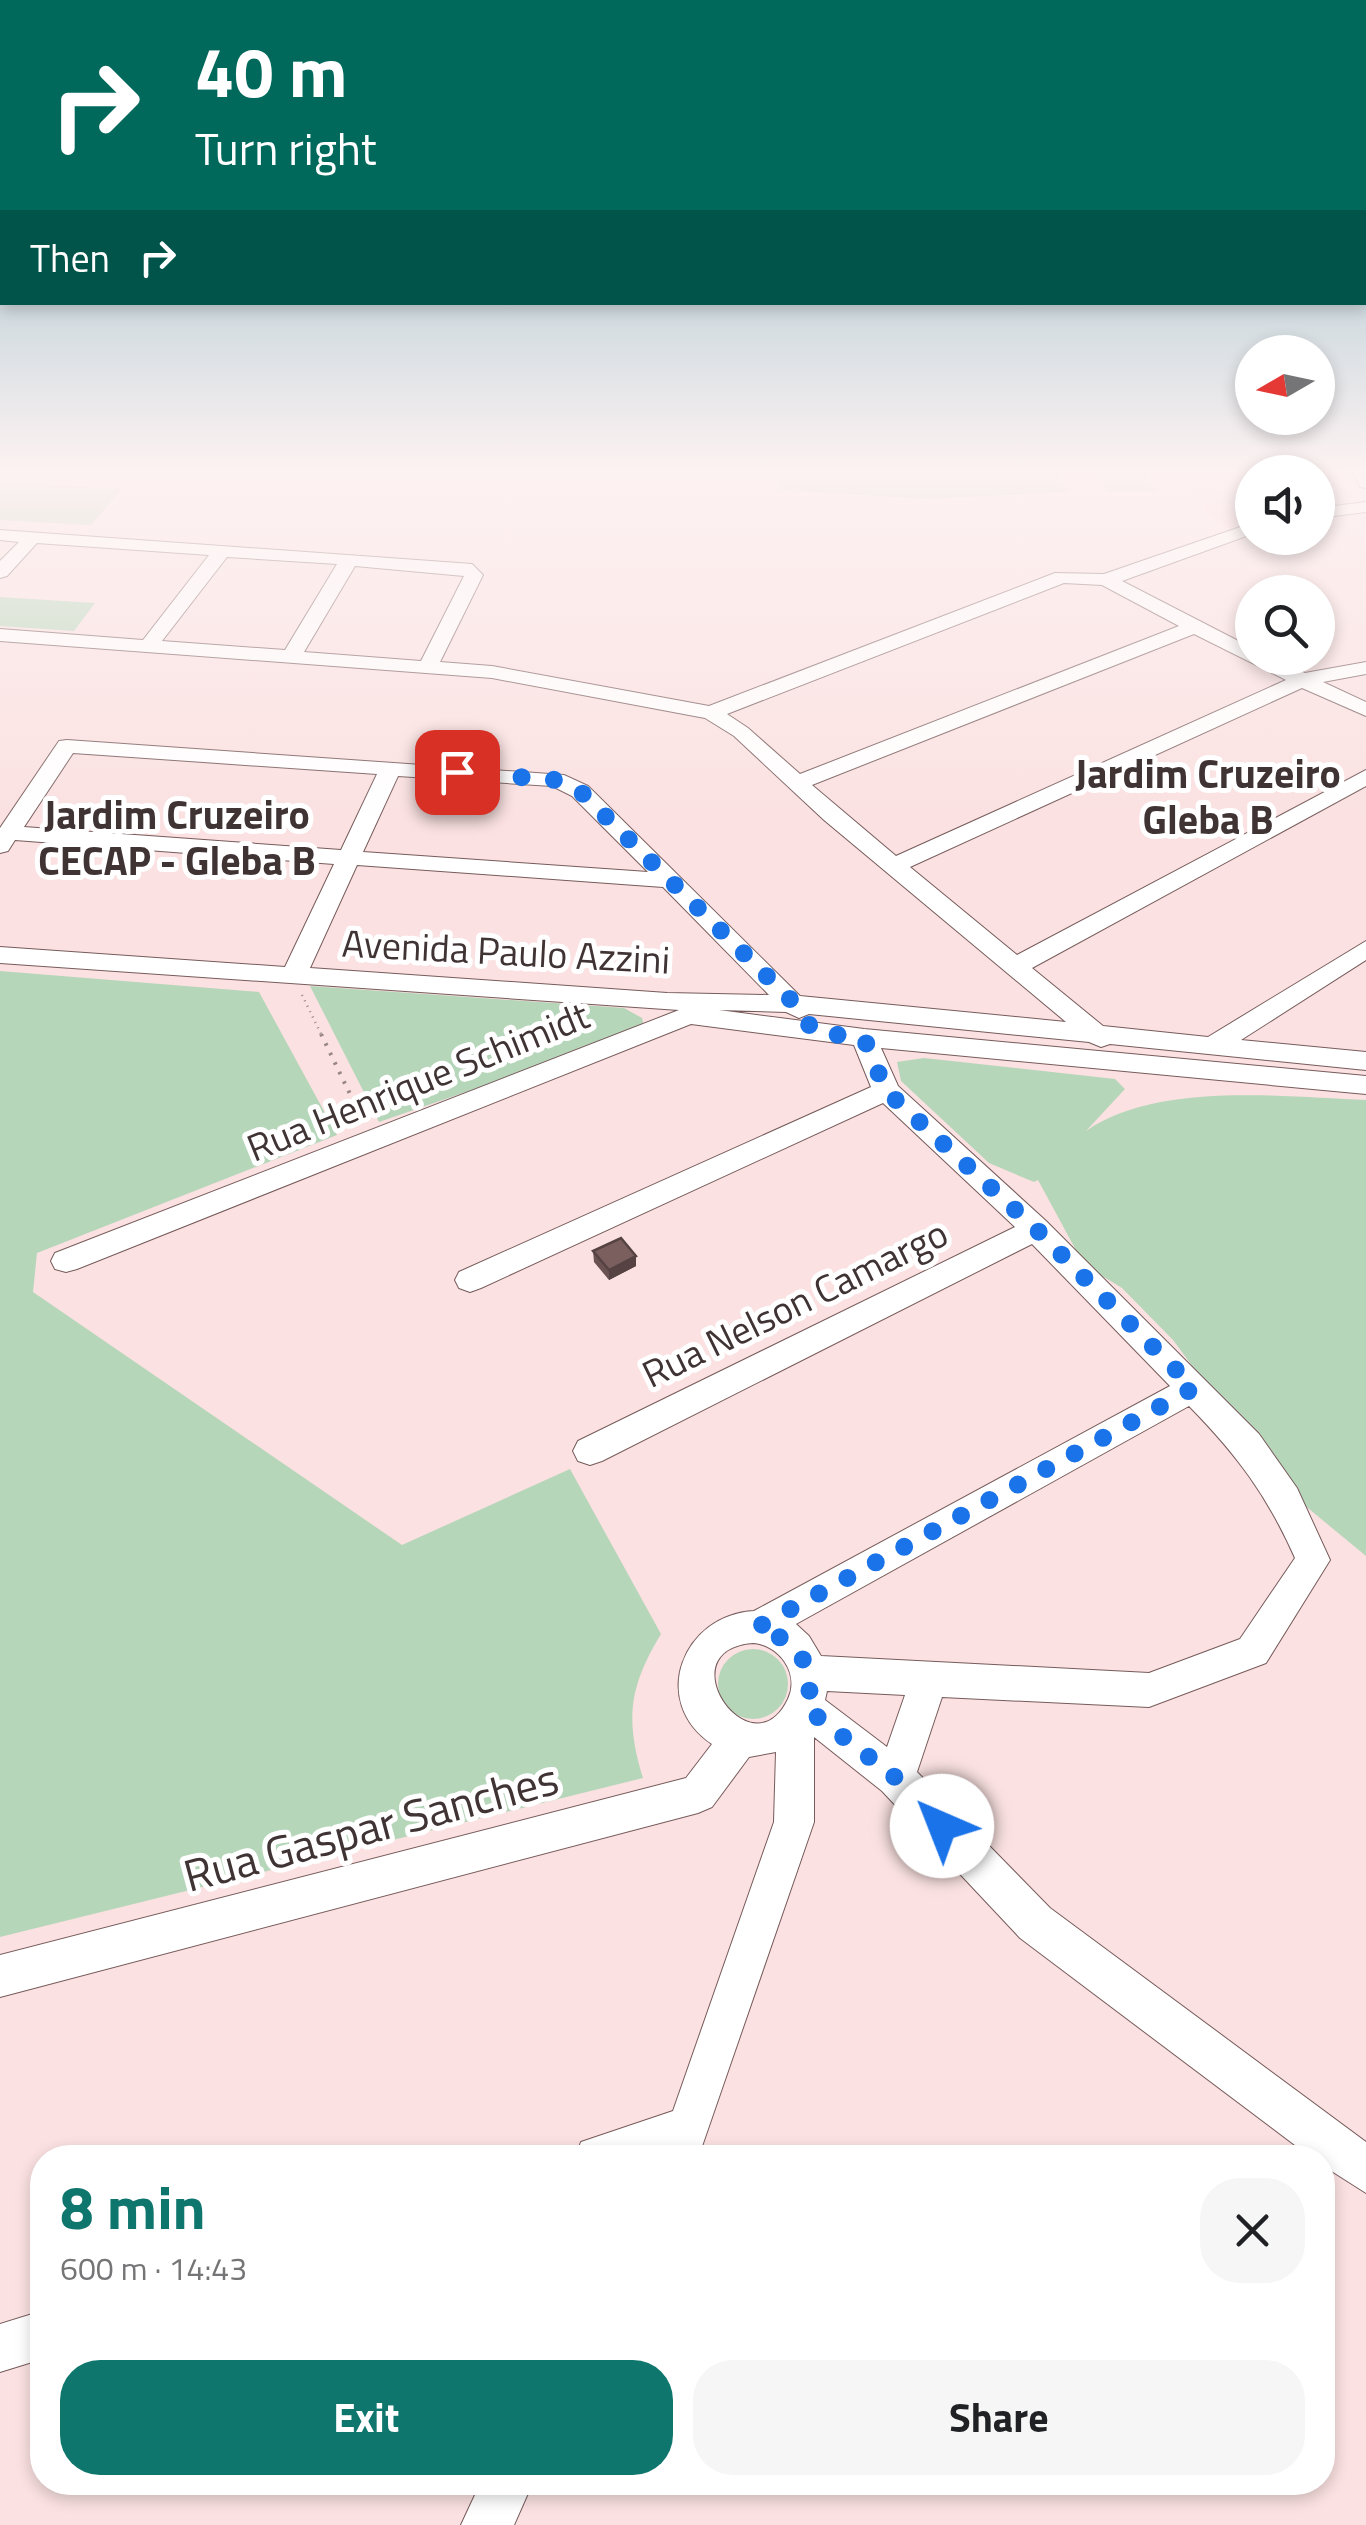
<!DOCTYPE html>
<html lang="en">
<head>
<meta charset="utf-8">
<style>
	body { margin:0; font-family:"Titillium Web",sans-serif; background:#f6f6f6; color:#202124; height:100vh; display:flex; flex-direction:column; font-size:38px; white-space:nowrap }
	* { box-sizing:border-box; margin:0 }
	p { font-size:32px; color:#757577 }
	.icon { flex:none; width:55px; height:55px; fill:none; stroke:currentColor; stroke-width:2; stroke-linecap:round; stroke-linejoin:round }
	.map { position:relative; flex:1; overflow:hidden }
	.details { position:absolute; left:30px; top:2145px; width:1305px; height:350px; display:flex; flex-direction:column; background:#fff; border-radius:40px; box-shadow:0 5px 15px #0003 }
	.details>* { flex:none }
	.banner { position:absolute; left:0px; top:0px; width:1368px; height:305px; box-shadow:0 5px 15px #0003; background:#00695c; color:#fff; overflow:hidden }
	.needle { width:65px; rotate:261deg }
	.controls { position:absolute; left:1235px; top:335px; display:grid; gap:20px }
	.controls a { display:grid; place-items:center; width:100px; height:100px; border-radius:50%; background:#fff; box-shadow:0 5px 15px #0003; font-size:50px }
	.pin { position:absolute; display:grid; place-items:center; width:85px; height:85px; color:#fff; margin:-42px; border-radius:20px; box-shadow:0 5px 15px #0006 }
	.me { position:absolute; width:110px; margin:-55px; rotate:316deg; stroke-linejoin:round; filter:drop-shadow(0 0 8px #0008) }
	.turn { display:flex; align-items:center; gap:35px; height:210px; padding:0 30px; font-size:45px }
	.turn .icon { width:130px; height:130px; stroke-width:2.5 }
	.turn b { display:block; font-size:70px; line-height:85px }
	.then { display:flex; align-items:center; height:95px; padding:0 30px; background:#0003; gap:20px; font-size:38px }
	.round { display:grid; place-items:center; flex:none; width:105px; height:105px; border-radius:40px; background:#f6f6f6 }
	.headline { display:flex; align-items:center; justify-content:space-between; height:170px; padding:0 30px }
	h1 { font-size:60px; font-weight:700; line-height:75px; color:#0f766e }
	.primary-button { display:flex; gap:20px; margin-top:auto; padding:20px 30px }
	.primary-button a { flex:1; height:115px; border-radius:40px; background:#0f766e; color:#fff; font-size:40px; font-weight:700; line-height:115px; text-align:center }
	.primary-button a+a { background:#f6f6f6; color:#202124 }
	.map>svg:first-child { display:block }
	.built { fill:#fed4d5 }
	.green { fill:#b6d6ba }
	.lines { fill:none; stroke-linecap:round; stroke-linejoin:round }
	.minor-casing { stroke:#775b5b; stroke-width:2 }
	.path-far1 { stroke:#998686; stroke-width:2.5; stroke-dasharray:1 5; stroke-linecap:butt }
	.path { stroke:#998686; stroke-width:4; stroke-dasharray:2.5 8; stroke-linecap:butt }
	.minor { fill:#fff; fill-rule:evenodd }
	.wall { fill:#6a5252 }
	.shaded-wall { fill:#564242 }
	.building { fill:#7b5f5f; stroke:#564242; stroke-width:2.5 }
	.route { stroke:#1a73e8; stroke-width:18; stroke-dasharray:0 32.4 }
	.labels { text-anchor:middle; stroke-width:10; stroke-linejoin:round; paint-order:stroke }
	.street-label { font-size:38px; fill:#403334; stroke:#fff }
	.far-district-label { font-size:40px; font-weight:bold; fill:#403334; stroke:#fff }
	.near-street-label { font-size:45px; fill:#403334; stroke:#fff }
</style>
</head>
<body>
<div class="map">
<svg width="1366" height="2525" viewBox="0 0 1366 2525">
	<rect width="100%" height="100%" fill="#fbe1e1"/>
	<path class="built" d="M1058,472H1340L1353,496L1347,504L1318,511V472H1252V525L1231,529L1207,515L1195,492H1066Z"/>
	<path class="green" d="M772,472H1058L1066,492L926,499L779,490Z
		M1098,472H1145L1155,492H1107Z
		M0,482L122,489L91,525L0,520Z
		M0,597L95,603L74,631L0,626Z
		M0,971L259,992L337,1135L37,1253L33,1292L402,1545L570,1469L661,1634C629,1687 625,1719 643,1778L0,1937Z
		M310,986L624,1008L642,1018L645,1030L379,1122Z
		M924,1058L1115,1079L1125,1089L1086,1131C1157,1081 1284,1097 1366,1100V1556L1239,1451L1193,1367L1173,1340L1122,1288L1084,1265L1038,1180L1034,1182L989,1163L901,1081L897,1062Z
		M718 1684a35 35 0 1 1 70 0a35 35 0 1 1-70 0Z"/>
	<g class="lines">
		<defs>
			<path id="minor" d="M1353,472H1366V488L1360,487Z
				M1366,502V512L1318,518V508Z
				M1252,523V534L1122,581L1252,648V658H1271L1305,673L1366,662V674L1323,682L1366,702V716L1302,688L910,867L1017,955L1366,770V786L1032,968L1103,1026L1208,1037L1366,941V960L1241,1040L1366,1052V1070L1110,1044L1101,1047L1089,1042L809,1014L799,1018L786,1012L719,1010L864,1029L1366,1076V1094L881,1048L898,1086L1046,1221L1259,1434L1297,1488L1330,1560L1266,1663L1149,1707L942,1697L917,1772L1050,1908L1366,2142V2193L1322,2165V2158H1312L1020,1938L882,1791L814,1737V1822L698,2158H575L581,2142L673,2111L774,1822L776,1752L749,1757L712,1807L698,1813L0,1997V1955L686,1778L712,1744C649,1702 682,1615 754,1611L1170,1386L1032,1244L602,1461L590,1465L578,1461L573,1451L578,1441L1015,1227L883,1103L481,1288L470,1292L459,1288L455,1280L459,1272L871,1087L854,1045L691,1024L77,1269L66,1272L55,1269L51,1261L55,1253L679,1010L0,963V947L285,967L334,864L15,840L8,851L0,853V828L59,741L67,740L564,775L588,786L800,996L1066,1022L824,820L734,736L705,718L492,678L0,641V629L143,640L209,555L37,543L7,576L0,578V561L19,542L0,540V530L472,564L483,575L440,662L492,666L709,706L1055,573L1104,574ZM227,557L337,564L285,650L162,641ZM355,566L464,576L421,661L304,652ZM1064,583L1102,585L1179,626L800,774L748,728L727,714ZM1194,634L1286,680L896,856L812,785ZM73,753L377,774L341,850L24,827ZM398,776L552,786L572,796L648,872L363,852ZM357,865L663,887L769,995L667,993L310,968ZM1189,1406C1237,1455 1267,1495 1295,1558L1240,1639L1149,1673L821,1656L809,1636L796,1624ZM753,1643C779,1645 800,1673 788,1699C752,1775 664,1650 753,1643ZM827,1691L905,1695L887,1747L825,1700Z
				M42,2311V2359L0,2372V2324Z
				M481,2482H533L514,2525H461Z"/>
		</defs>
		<use href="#minor" class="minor-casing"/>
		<path class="path-far1" d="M302,995L322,1036"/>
		<path class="path" d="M321,1034L363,1121"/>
		<use href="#minor" class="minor"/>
	</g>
	<path class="wall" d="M593,1251L636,1266L609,1280L594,1262Z"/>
	<path class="shaded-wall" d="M636,1256V1266L609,1280V1270Z"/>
	<path class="building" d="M621,1238L636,1256L609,1270L593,1251Z"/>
	<linearGradient id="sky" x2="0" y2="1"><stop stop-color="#7bafbe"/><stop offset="0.57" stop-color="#fdf2f2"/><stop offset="1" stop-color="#fdf2f2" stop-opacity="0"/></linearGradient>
	<rect width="1366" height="826" fill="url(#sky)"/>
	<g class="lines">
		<path class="route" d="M457,772L556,780L580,791L795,1004L814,1032L864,1038L886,1091L1036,1229L1194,1388L756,1628C796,1638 819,1667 806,1708L896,1778L942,1826"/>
	</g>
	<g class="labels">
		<g class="street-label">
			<text transform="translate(506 952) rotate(3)" y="13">Avenida Paulo Azzini</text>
			<text transform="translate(418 1082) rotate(-22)" y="13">Rua Henrique Schimidt</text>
			<text transform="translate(795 1304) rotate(-26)" y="13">Rua Nelson Camargo</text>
		</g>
		<g class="far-district-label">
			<text x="1208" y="788">Jardim Cruzeiro<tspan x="1208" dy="46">Gleba B</tspan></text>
			<text x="177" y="829">Jardim Cruzeiro<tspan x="177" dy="46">CECAP - Gleba B</tspan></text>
		</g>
		<g class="near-street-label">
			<text transform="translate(371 1827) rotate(-15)" y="16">Rua Gaspar Sanches</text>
		</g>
	</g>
</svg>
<div class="controls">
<a><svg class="needle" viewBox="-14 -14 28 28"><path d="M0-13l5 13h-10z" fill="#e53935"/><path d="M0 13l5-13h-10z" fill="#757577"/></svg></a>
<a><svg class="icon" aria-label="sound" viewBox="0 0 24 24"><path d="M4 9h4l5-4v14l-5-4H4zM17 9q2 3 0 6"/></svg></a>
<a><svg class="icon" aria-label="search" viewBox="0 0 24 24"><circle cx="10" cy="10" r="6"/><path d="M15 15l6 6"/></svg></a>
</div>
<div class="pin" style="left:457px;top:772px;background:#d93025"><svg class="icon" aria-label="arrive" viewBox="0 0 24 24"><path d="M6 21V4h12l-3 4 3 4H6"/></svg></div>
<svg class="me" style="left:942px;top:1826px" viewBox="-20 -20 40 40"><circle r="19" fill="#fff"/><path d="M0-13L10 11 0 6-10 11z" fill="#1a73e8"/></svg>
<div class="banner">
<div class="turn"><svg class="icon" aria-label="right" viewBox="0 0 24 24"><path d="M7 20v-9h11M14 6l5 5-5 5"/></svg><div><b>40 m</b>Turn right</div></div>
<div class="then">Then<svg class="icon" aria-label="right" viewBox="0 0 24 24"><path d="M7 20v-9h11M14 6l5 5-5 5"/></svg></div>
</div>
<section class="details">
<div class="headline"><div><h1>8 min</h1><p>600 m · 14:43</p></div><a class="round"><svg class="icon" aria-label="close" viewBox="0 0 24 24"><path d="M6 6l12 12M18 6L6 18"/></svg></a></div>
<div class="primary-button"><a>Exit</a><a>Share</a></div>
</section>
</div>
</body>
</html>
